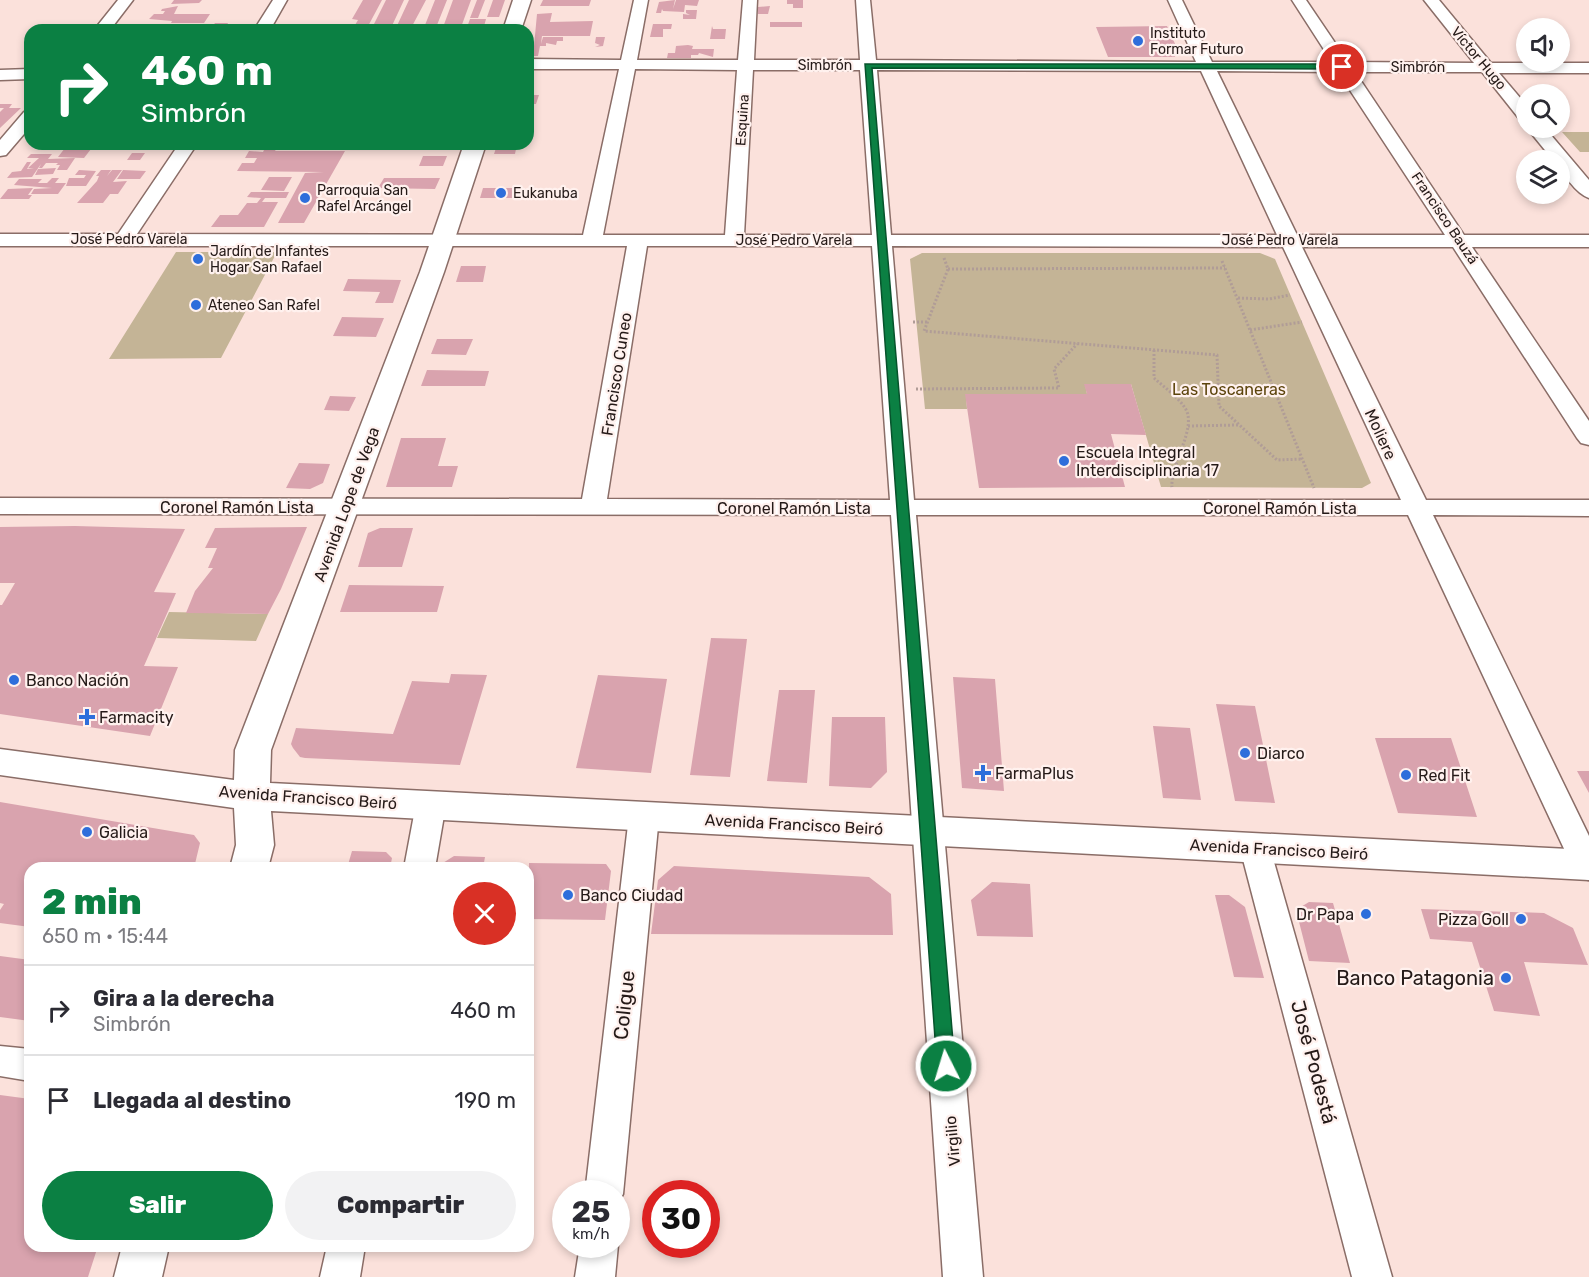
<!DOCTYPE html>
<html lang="es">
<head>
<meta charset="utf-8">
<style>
	body { margin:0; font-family:Rubik,sans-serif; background:#f2f2f3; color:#2b2b33; height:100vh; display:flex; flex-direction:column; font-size:22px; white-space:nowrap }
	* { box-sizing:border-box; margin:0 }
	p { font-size:20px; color:#7c7c81 }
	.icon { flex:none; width:33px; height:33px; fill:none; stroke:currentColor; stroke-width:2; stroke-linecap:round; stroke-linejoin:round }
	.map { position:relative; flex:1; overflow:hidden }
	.sheet { position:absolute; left:24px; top:862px; width:510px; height:390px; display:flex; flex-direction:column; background:#fff; border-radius:18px; box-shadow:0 3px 9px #0003 }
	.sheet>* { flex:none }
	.top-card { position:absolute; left:24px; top:24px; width:510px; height:126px; border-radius:18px; box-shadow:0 3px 9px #0003; background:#0b8043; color:#fff; overflow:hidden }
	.controls { position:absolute; left:1516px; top:18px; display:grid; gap:12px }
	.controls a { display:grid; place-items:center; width:54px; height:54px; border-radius:50%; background:#fff; box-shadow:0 3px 9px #0003; font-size:30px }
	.speed { position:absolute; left:552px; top:1180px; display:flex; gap:12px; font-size:30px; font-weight:700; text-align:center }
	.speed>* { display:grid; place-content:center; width:78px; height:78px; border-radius:50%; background:#fff; box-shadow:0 3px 9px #0003; line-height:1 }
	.speed small { font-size:15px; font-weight:400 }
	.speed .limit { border:9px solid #d22; background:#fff; color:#111 }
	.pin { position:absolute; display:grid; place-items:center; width:51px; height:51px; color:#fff; margin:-26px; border:3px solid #fff; border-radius:50%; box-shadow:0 2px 6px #0007 }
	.me { position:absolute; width:66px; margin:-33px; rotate:355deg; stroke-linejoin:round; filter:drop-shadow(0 0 4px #0008) }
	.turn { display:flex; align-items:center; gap:21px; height:126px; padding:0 18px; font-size:27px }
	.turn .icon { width:78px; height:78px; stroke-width:2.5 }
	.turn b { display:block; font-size:42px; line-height:51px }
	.round { display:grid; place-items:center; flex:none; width:63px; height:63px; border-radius:32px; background:#f2f2f3 }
	.head { display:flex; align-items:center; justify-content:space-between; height:102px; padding:0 18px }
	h1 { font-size:36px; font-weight:800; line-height:45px; color:#0b8043 }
	.button { display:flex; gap:12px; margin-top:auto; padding:12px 18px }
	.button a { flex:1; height:69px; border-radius:36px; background:#0b8043; color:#fff; font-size:24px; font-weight:800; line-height:69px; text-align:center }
	.button a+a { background:#f2f2f3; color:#2b2b33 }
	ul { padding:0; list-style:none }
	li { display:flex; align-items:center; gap:18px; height:90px; padding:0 18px; border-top:2px solid #e1e1e2 }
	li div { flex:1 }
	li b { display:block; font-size:22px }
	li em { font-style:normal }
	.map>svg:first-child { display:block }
	.green { fill:#c4b496 }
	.building { fill:#d9a3ae }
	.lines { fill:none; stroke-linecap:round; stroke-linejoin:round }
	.minor-casing { stroke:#8a6d67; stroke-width:3 }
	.major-casing { stroke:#8a6d67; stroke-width:3 }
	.path { stroke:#b09c97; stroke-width:3; stroke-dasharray:2 2; stroke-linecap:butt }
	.minor { fill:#fff; fill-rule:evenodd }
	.major { fill:#fff; fill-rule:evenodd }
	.route { fill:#0b8043; stroke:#07532c; stroke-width:1.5 }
	.poi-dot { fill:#2e6edb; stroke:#fff1ee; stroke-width:2 }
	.labels { text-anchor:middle; stroke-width:4.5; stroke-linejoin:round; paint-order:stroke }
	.far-poi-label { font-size:14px; fill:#251a18; stroke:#fff1ee; text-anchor:start }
	.far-street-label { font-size:14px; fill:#251a18; stroke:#fff1ee }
	.street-label { font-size:16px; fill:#251a18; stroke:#fff1ee }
	.park-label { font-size:16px; fill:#5c440c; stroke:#fff1ee }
	.poi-label { font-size:16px; fill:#251a18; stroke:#fff1ee; text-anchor:start }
	.near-poi-label { font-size:20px; fill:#251a18; stroke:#fff1ee; text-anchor:end }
	.near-street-label { font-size:20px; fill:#251a18; stroke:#fff1ee }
</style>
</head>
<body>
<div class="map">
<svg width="1589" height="1277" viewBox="0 0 1589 1277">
	<rect width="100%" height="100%" fill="#fbe1db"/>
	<path class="green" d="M1562,132H1589V152H1580Z
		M176,252H277L221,358L109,359Z
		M922,253H1260L1275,259L1371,483L1362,488L1161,487L1131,384H1085L1087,394H966L967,409H925L910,259Z
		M169,612L268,614L256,641L157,638Z"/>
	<path class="building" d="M174,0H202L199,3L171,4Z
		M363,0H382L366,30H352L358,20L352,19Z
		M386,0H404L390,30H371Z
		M409,0H426L410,30H395Z
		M435,0H447L435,30H423Z
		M453,0H471L460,30H442Z
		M477,0H485L478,18H470Z
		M493,0H505L499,17H487Z
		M543,0H591L589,6H540Z
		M675,0L673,9L676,0H699L697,6L685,5L684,12L663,11L662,9L661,13H656L659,2Z
		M787,0H803V8H793V4H787Z
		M178,6L174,14H210L204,23H171L172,21L149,19L154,14H163L165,11H161L162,9Z
		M770,6L768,14H758V7Z
		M686,10H697L696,19H683V14L690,15L686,13Z
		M552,13L550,22L593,21L590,36H542L541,44L543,37H563V41H557L556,45L546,43V46H540L538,56H531L528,55V46H534L537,14Z
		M470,19H486L483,30H466Z
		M770,22H802V27H770Z
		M215,23H228L226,27H230L229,30H200L202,27H212Z
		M653,24H672L671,29H663V37H650Z
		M712,26L713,29H726L725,39H710Z
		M1167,26L1180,55H1174L1175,57H1108L1096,27Z
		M596,37H605L603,46L595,47L600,45L595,43Z
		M688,45L693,46L692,49H714L713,57L699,53L698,55H691V58H667L668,53H675L676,46Z
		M528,95H539L536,104H528Z
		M0,104H12L9,108H21L0,128V112L4,108H0Z
		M55,144H86L82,149H84L90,144H111L107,150L91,149L84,158L58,157L65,148H51Z
		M517,144L515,154H494L497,145Z
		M265,148H277L275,151H345L304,223H278L305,173L324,172L237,171L242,163H254L257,158H245L249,151L263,152Z
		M132,153H145L140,160H127Z
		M31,154H52L48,159L75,158L67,170H57L60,165H56L58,163H46L42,168H39L41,164L32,177L7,178L12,172L21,171L27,162H31L27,169L34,168H28L39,158H27Z
		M423,156H447L443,166H419Z
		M56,168L53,174L35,175L38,169Z
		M79,170L96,171L86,186H66L69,178H84L86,175H75Z
		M101,170H111L107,176L112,170H122L113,182L127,181L118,194H110L103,203H77L97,181L99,176H96Z
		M123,170L146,171L140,179H117Z
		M269,177H292L284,191L261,190Z
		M52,178H59L55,183H66L58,194H31L34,189L52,188L14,185L19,179H42L38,183H47Z
		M384,178H440L435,189L378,188Z
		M33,188L28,195H32L29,199H0L8,189Z
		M483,188H522L520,198H480Z
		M251,192H289L286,198H265L262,202H278L264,227H211L220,215H238L247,203H257L261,198L247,197Z
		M461,266H486L483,282H456Z
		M348,279L401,280L393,303H375L380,292L343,291Z
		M342,317L384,318L376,337L333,336Z
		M437,339H473L466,355L431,354Z
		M427,370L489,371L485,386H421Z
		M1084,384H1131L1146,435L1111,434L1125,487L979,488L965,394H1087Z
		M330,396L356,397L349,411L324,410Z
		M401,438H446L438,466H458L452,487H386Z
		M299,463L330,464L323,483L310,489L286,488Z
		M75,526L185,529L154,592L176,593L144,666L178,667L150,736L0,714V605H2L15,583H0V527Z
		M307,527L281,589L268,614L186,613L195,591L213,568H208L217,548H205L215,528Z
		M380,528H413L402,567H358L368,533Z
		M349,585L444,586L437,612H340Z
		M711,638L747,639L730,777L690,775Z
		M451,674L487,675L460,765L305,758L300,757L293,748L291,744L296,728L393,734L412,681L449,683Z
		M598,675L667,679L651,773L576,768Z
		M953,677L995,679L1004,791L962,788Z
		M779,690H815L807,783L767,781Z
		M1216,704L1255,706L1275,803L1235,801Z
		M832,717H885L887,772L871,788L829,786Z
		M1153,726L1190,728L1201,800L1163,798Z
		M1375,738H1451L1477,817L1398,813Z
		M1577,771H1589V793Z
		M0,802L194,835L200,843L194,868H30V927L0,923V910L4,904L0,903Z
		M352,851L386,852L392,858L390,868H347Z
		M454,856L485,857L483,868H437L438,866Z
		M529,863L606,864L611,871L605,920L528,919Z
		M674,866L869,877L891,894L893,935L651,934L658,880Z
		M992,882L1030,884L1033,937L977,936L971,900Z
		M1215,895H1229L1245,907L1264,978L1234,977Z
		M1309,902L1333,903L1350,963L1309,961L1297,914L1299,908Z
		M1421,909L1544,913L1573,928L1588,965L1524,962L1540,1016L1494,1011L1472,942L1430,939Z
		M0,956L30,960V1021L0,1017Z
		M0,1095L30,1099V1246H98L88,1277H0Z"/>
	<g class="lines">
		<defs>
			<path id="minor" d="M118,0H133L110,30H94Z
				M273,0H287L270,30H254Z
				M634,0H648L637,60H738L743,0H757L754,60H860L856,0H870L876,60L1196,62L1168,0H1182L1212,62H1332L1292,0H1306L1348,62L1474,63L1424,0H1439L1491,63H1589V73H1499L1527,106V122L1521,121L1482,72H1355L1464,235H1589V247H1472L1589,421V445L1581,443L1577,438L1453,247H1302L1426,500H1589V516L1433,515L1589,836V880L1578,877L1573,868L1408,515H916L983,1277H943L891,515L0,514V498L582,499L627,246H0V234H118L179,144H197L137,234L583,235L619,69H528V59L621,60ZM635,69L737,70L725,235H603ZM753,70H860L872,235H744ZM877,70L1201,71L1277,235H891ZM1217,71L1338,72L1445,235H1297ZM647,246H872L890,500L607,499ZM892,246L1283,247L1401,500H914Z
				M30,69V79L0,80V70Z
				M30,111V127L6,155L0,156V140L24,112Z
				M1527,128H1545L1589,180V198C1577,194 1560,173 1560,160H1553Z
				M431,793L442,796L446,804L435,868H404L416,804L420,796Z
				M644,804L655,808L659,816L623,1194L616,1207V1194H585L629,816L633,808Z
				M1255,836L1266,839L1270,848L1392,1277H1352L1240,848L1244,839Z
				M0,1046L30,1049V1081L0,1076Z
				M616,1241L618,1245L615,1277H575L580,1245H616Z
				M327,1246H365L360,1277H320Z"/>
			<path id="major" d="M513,0H531L521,30H503Z
				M464,144H486L444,272L271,750L270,783L1589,850V880L271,811L274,845L268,868H230L236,845L234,808L0,775V749L234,780L235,750L420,272Z
				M122,1246H169L162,1277H114Z"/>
		</defs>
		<use href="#minor" class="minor-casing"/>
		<use href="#major" class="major-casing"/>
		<path class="path" d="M944,258L948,269L924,331L1217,355L1219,406L1277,460L1302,459
			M1222,261L1314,488
			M948,269L1225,268
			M1238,298L1269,299L1290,295
			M913,322H927
			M1250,330L1302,322
			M1154,350V378C1164,387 1178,397 1185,408C1198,427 1170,464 1172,487
			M916,389L1059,388L1054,369L1077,344
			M1188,426L1238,425"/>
		<use href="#minor" class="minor"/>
		<use href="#major" class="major"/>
	</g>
	<path class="route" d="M865,64H1342L1346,67L1342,69L872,68L955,1066L952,1071L946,1073L940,1071L937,1066Z"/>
	<g class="poi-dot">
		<circle cx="1138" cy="41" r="6"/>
		<circle cx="501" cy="193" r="6"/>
		<circle cx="305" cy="198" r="6"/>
		<circle cx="198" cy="259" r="6"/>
		<circle cx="196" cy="305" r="6"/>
		<circle cx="1064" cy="461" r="6"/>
		<circle cx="14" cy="680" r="6"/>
		<path d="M84 708h6v6h6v6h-6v6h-6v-6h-6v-6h6z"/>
		<circle cx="1245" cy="753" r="6"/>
		<path d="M980 764h6v6h6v6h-6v6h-6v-6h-6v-6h6z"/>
		<circle cx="1406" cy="775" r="6"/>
		<circle cx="87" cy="832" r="6"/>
		<circle cx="568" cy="895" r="6"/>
		<circle cx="1366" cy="914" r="6"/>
		<circle cx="1521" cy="919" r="6"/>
		<circle cx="1506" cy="978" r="6"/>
	</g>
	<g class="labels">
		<g class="far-poi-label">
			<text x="1150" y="38">Instituto<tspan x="1150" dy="16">Formar Futuro</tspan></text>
			<text x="317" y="195">Parroquia San<tspan x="317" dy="16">Rafel Arcángel</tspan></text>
			<text x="513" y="198">Eukanuba</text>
			<text x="210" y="256">Jardín de Infantes<tspan x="210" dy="16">Hogar San Rafael</tspan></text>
			<text x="208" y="310">Ateneo San Rafel</text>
		</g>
		<g class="far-street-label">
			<text transform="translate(1479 58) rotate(50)" y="5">Víctor Hugo</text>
			<text x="825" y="70">Simbrón</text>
			<text x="1418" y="72">Simbrón</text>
			<text transform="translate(742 120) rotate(-86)" y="5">Esquina</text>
			<text transform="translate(1445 218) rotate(56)" y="5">Francisco Bauzá</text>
			<text x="129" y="244">José Pedro Varela</text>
			<text x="794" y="245">José Pedro Varela</text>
			<text x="1280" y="245">José Pedro Varela</text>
		</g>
		<g class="street-label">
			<text transform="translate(616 374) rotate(-81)" y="6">Francisco Cuneo</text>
			<text transform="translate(1381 434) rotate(65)" y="6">Moliere</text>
			<text transform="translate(346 504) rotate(-70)" y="6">Avenida Lope de Vega</text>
			<text x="237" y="513">Coronel Ramón Lista</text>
			<text x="794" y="514">Coronel Ramón Lista</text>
			<text x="1280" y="514">Coronel Ramón Lista</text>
			<text transform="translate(308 797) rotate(4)" y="6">Avenida Francisco Beiró</text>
			<text transform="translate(794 824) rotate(3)" y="6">Avenida Francisco Beiró</text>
			<text transform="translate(1279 849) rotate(3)" y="6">Avenida Francisco Beiró</text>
			<text transform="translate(952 1141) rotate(-95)" y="6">Virgilio</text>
		</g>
		<g class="park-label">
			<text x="1229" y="395">Las Toscaneras</text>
		</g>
		<g class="poi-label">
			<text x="1076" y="458">Escuela Integral<tspan x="1076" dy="18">Interdisciplinaria 17</tspan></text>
			<text x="26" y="686">Banco Nación</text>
			<text x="99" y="723">Farmacity</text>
			<text x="1257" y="759">Diarco</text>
			<text x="995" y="779">FarmaPlus</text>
			<text x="1418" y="781">Red Fit</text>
			<text x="99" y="838">Galicia</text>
			<text x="580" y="901">Banco Ciudad</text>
			<text x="1354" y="920" text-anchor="end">Dr Papa</text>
			<text x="1509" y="925" text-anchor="end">Pizza Goll</text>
		</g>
		<g class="near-poi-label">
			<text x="1494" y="985">Banco Patagonia</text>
		</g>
		<g class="near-street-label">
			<text transform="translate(624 1005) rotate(-84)" y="7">Coligue</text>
			<text transform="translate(1314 1062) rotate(75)" y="7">José Podestá</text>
		</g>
	</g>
</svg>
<div class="controls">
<a><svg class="icon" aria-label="sound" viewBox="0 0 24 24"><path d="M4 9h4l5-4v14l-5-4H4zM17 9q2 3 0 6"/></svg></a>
<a><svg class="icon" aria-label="search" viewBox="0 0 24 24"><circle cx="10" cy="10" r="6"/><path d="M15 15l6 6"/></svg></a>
<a><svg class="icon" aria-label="layers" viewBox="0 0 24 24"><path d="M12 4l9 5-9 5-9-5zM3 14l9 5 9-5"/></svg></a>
</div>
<div class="speed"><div>25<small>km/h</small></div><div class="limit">30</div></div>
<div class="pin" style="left:1342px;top:67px;background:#d93025"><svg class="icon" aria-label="arrive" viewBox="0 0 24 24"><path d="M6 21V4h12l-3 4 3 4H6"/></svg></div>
<svg class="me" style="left:946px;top:1066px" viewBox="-20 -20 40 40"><circle r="17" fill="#0b8043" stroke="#fff" stroke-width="3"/><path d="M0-11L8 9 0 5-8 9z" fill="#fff"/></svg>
<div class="top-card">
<div class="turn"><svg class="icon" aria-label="right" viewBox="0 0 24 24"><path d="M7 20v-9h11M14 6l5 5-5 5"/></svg><div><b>460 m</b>Simbrón</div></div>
</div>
<section class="sheet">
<div class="head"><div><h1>2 min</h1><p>650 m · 15:44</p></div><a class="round" style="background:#d93025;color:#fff"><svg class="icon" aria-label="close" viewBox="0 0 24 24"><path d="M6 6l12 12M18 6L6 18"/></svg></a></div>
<ul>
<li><svg class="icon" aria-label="right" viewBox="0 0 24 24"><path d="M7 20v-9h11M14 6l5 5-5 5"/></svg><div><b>Gira a la derecha</b><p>Simbrón</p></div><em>460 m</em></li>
<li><svg class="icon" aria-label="arrive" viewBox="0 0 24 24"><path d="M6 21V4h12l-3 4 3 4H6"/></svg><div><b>Llegada al destino</b></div><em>190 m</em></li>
</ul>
<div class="button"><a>Salir</a><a>Compartir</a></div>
</section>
</div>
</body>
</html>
